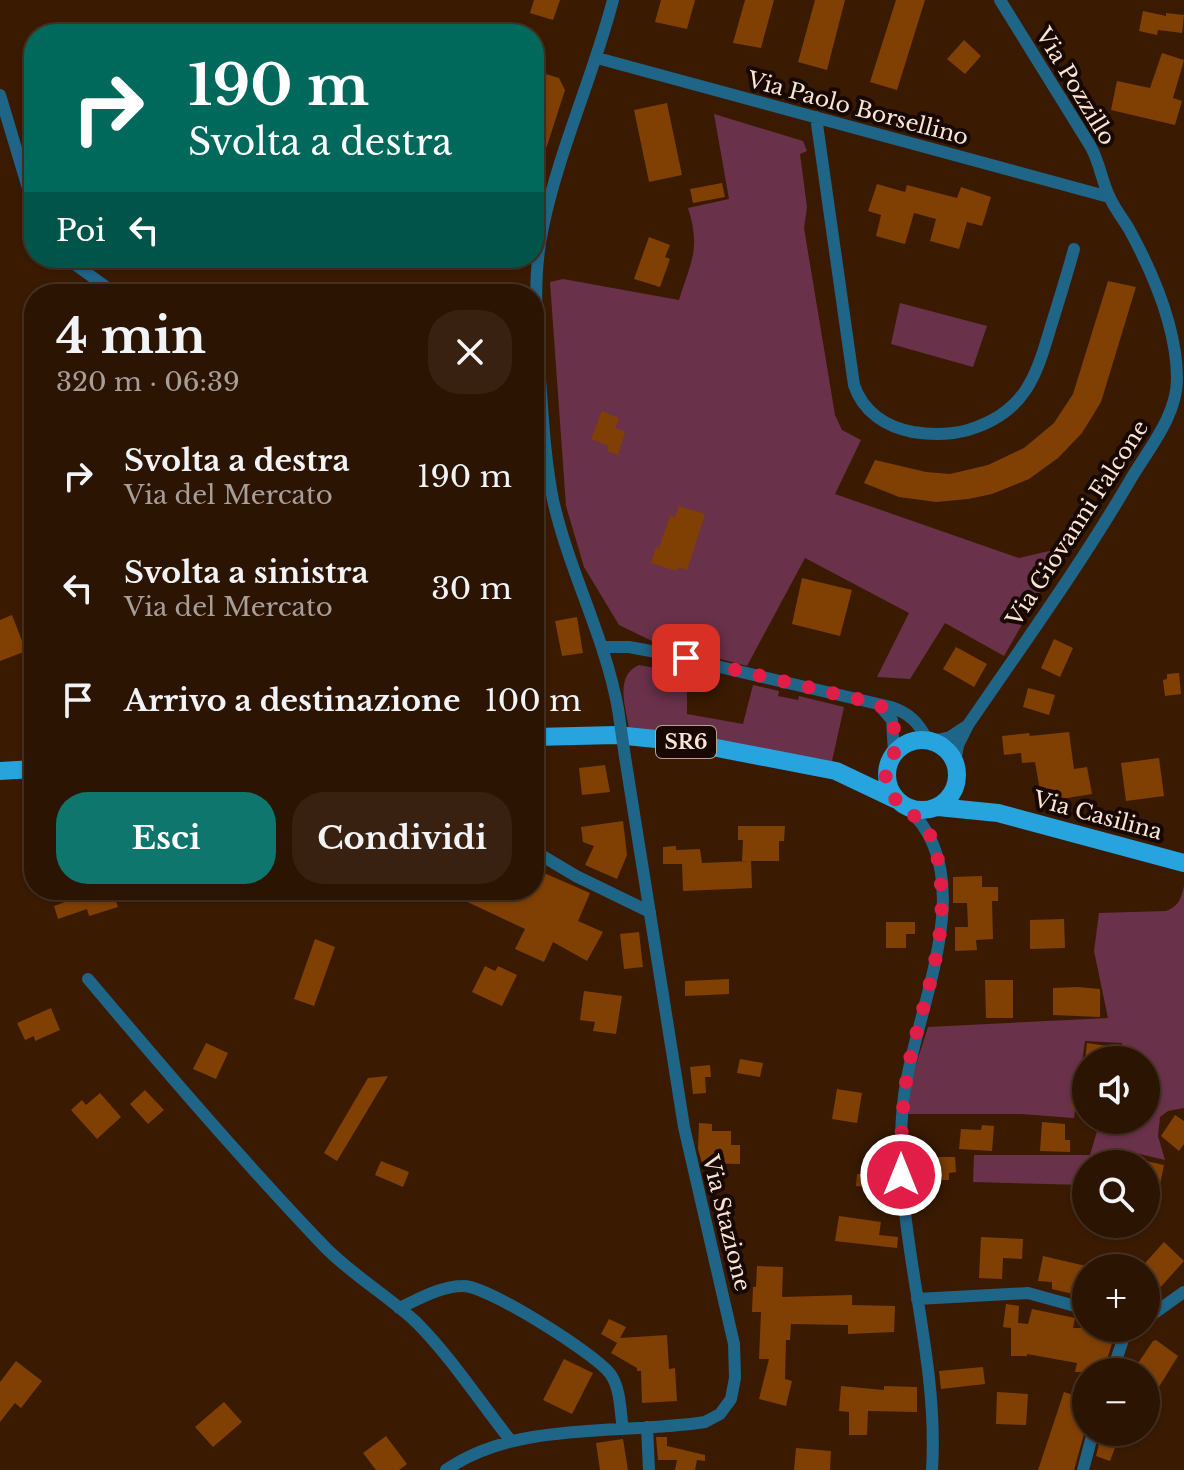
<!DOCTYPE html>
<html lang="it">
<head>
<meta charset="utf-8">
<style>
	body { margin:0; font-family:"Libre Baskerville",serif; background:#382111; color:#f1f3f6; height:100vh; display:flex; flex-direction:column; font-size:30px; white-space:nowrap }
	* { box-sizing:border-box; margin:0 }
	p { font-size:26px; color:#a69e99 }
	.icon { flex:none; width:44px; height:44px; fill:none; stroke:currentColor; stroke-width:2; stroke-linecap:round; stroke-linejoin:round }
	.map { position:relative; flex:1; overflow:hidden }
	.sheet { position:absolute; left:24px; top:284px; width:520px; height:616px; display:flex; flex-direction:column; background:#2c1402; border-radius:32px; box-shadow:0 2px 6px #0004,0 0 0 2px #483324 }
	.sheet>* { flex:none }
	.guide { position:absolute; left:24px; top:24px; width:520px; height:244px; border-radius:32px; box-shadow:0 2px 6px #0004,0 0 0 2px #483324; background:#00695c; color:#fff; overflow:hidden }
	.fabs { position:absolute; left:1072px; top:1046px; display:grid; gap:16px }
	.fabs a { display:grid; place-items:center; width:88px; height:88px; border-radius:50%; background:#2c1402; box-shadow:0 2px 6px #0004,0 0 0 2px #483324; font-size:40px }
	.pin { position:absolute; display:grid; place-items:center; width:68px; height:68px; color:#fff; margin:-34px; border-radius:16px; box-shadow:0 4px 12px #0006 }
	.me { position:absolute; width:88px; margin:-44px; rotate:0deg; stroke-linejoin:round; filter:drop-shadow(0 0 6px #0008) }
	.turn { display:flex; align-items:center; gap:28px; height:168px; padding:0 32px; font-size:36px }
	.turn .icon { width:104px; height:104px; stroke-width:2.5 }
	.turn b { display:block; font-size:56px; line-height:68px }
	.then { display:flex; align-items:center; height:76px; padding:0 32px; background:#0003; gap:16px; font-size:30px }
	.round { display:grid; place-items:center; flex:none; width:84px; height:84px; border-radius:32px; background:#382111 }
	.headline { display:flex; align-items:center; justify-content:space-between; height:136px; padding:0 32px }
	h1 { font-size:48px; font-weight:800; line-height:60px }
	.cta { display:flex; gap:16px; margin-top:auto; padding:16px 32px }
	.cta a { flex:1; height:92px; border-radius:32px; background:#0f766e; color:#fff; font-size:32px; font-weight:800; line-height:92px; text-align:center }
	.cta a+a { background:#382111; color:#f1f3f6 }
	ul { padding:0; list-style:none }
	li { display:flex; align-items:center; gap:24px; height:112px; padding:0 32px }
	li div { flex:1 }
	li b { display:block; font-size:30px }
	li em { font-style:normal }
	.map>svg:first-child { display:block }
	.green { fill:#6a314a }
	.building { fill:#804003 }
	.lines { fill:none; stroke-linecap:round; stroke-linejoin:round }
	.minor { stroke:#1f6588; stroke-width:12 }
	.primary { stroke:#27a3dd; stroke-width:18 }
	.minor-bridge { stroke:#1f6588; stroke-width:12 }
	.route { stroke:#e11d48; stroke-width:14; stroke-dasharray:0 25.2 }
	.labels { text-anchor:middle; stroke-width:8; stroke-linejoin:round; paint-order:stroke }
	.shield { fill:#170902; stroke:#b6a296; stroke-width:2 }
	.shield-label { font-size:20px; font-weight:bold; fill:#fae4d6 }
	.street-label { font-size:22px; fill:#fae4d6; stroke:#170902 }
</style>
</head>
<body>
<div class="map">
<svg width="1184" height="1470" viewBox="0 0 1184 1470">
	<rect width="100%" height="100%" fill="#3a1b02"/>
	<path class="green" d="M714,114L803,141L807,151L800,154L807,207L804,228L835,415L842,430L861,440L835,494L1019,558L1066,547L1004,656L945,623L910,679L877,677L909,613L805,558L747,666L652,641L619,625L584,567L566,506L550,282L563,279L679,300C691,261 701,249 688,208L729,199Z
		M900,303L987,326L973,367L891,344Z
		M639,665L715,679L714,682L690,681L687,688V714L743,724L753,685L779,691L778,696L798,700L799,696L844,707L832,761L846,766L845,771L629,729C626,707 614,676 639,665Z
		M1184,886V1108L1168,1111L1160,1117L1158,1136L1165,1160L1127,1151L1123,1164H1086V1185L973,1182L974,1155H1090L1098,1128L1119,1130L1121,1120H1146V1060H1120L1122,1043L1085,1041L1074,1118L1021,1114H908L912,1077L928,1027L1108,1018L1094,951L1099,913L1166,911C1179,906 1181,899 1184,886Z"/>
	<path class="building" d="M534,0H560L553,20L530,13Z
		M661,0H695L687,29L655,22Z
		M745,0H774L761,48L733,43Z
		M815,0H845L827,70L798,62Z
		M896,0H925L897,90L870,82Z
		M1143,11L1166,16V13L1184,15L1182,33L1158,30L1157,35L1139,31Z
		M964,40L981,56L965,74L947,59Z
		M1162,53L1184,60L1173,98L1182,101L1175,125L1111,110L1117,81L1150,88Z
		M539,72L559,78L565,90L547,146L534,168V89Z
		M667,103L682,175L649,182L634,110Z
		M722,183L725,197L693,203L690,189Z
		M877,184L905,192L907,185L957,198L961,187L991,197L982,226L967,222L959,249L930,241L936,219L914,213L905,244L876,236L881,215L868,211Z
		M649,237L670,245L665,257L670,259L660,287L634,279Z
		M1108,281L1136,287L1101,402L1082,433L1058,458L1029,479L992,494L968,499L936,502L899,497L864,483L875,460L926,472L950,474L988,465L1024,448L1054,423L1073,394Z
		M602,411L619,418L615,428L625,432L618,455L607,451L609,446L591,439Z
		M679,506L705,514L687,570L678,567L677,571L651,563L656,547L659,548L670,516L675,517Z
		M802,578L852,590L840,636L792,624Z
		M12,615L26,651L0,661V620Z
		M577,617L583,653L562,656L555,621Z
		M1054,639L1073,648L1060,677L1041,668Z
		M956,647L987,664L974,687L943,669Z
		M1179,673L1181,694L1165,696L1163,680L1167,679V674Z
		M1028,688L1055,695L1049,715L1023,707Z
		M1069,732L1074,769L1087,767L1092,794L1042,802L1035,762L1022,763L1021,753L1004,755L1002,736L1029,733L1030,736Z
		M1159,758L1164,796L1126,801L1121,763Z
		M605,765L610,792L582,795L579,768Z
		M623,821L627,855L617,879L585,865L594,846L583,842L581,827Z
		M738,826H785L784,841H779V861H742L743,840H738Z
		M676,846V850L700,849L702,863L751,861L752,888L683,891L682,864H663V847Z
		M544,873L590,893L578,921L603,932L587,961L553,942L544,962L515,949L525,929L442,890H534V878L540,881Z
		M982,876V887H998V901H992L993,939L976,940L977,950L955,951V927H968L967,903H953V877Z
		M74,890H112L118,907L89,916L87,909L58,919L54,906L76,898Z
		M1064,919L1065,948L1030,949V920Z
		M886,922H915V934H906V948H886Z
		M639,932L643,967L624,969L620,934Z
		M315,939L335,947L314,1006L294,999Z
		M485,966L495,971L498,966L517,975L502,1006L472,992Z
		M729,979V994L685,996V981Z
		M985,980H1013V1018H986Z
		M1078,987L1100,989V1017L1053,1015V988Z
		M584,991L622,996L616,1034L593,1031L595,1022L580,1020Z
		M51,1008L60,1030L35,1041L34,1036L25,1040L17,1023Z
		M206,1043L228,1053L216,1079L193,1069Z
		M1087,1043L1114,1047L1112,1060H1085Z
		M740,1059L763,1063L760,1077L737,1073Z
		M710,1065L711,1077H705L706,1093L693,1094L690,1067Z
		M388,1076L337,1161L324,1153L368,1078Z
		M1072,1087L1086,1088V1110L1071,1109Z
		M837,1089L862,1093L857,1123L832,1119Z
		M145,1090L164,1110L148,1124L130,1104Z
		M100,1093L121,1117L97,1139L71,1110L82,1100L86,1105Z
		M1175,1115L1184,1121V1144L1179,1151L1161,1136Z
		M1042,1122L1065,1124V1140H1070V1152L1040,1151Z
		M699,1123L712,1124V1131H731V1145H740V1164L702,1163L698,1149Z
		M982,1125L994,1126L992,1151L959,1149L961,1129L981,1130Z
		M872,1146L892,1147L893,1175H891L890,1184L872,1183V1188L856,1186L857,1174H870Z
		M910,1157H955L956,1172L949,1173V1180H925V1176H911Z
		M381,1161L409,1172L403,1187L375,1175Z
		M1146,1161L1164,1165L1160,1184L1146,1181Z
		M839,1216L881,1222L879,1235L898,1237L897,1248L835,1241Z
		M981,1237L1023,1239L1022,1259L1003,1258L1002,1279L979,1278Z
		M1164,1242L1184,1261L1158,1290L1146,1279V1262Z
		M1043,1256L1086,1266V1297L1052,1289V1282L1038,1281Z
		M757,1266L783,1267L782,1297L852,1295V1305L895,1306L894,1332L848,1334V1325L791,1324L790,1340H786L785,1379L792,1381L786,1406L759,1399L769,1359H759L761,1312H752L753,1287H756Z
		M1006,1304L1019,1306L1018,1323L1028,1324L1032,1309L1075,1318L1073,1328H1104L1116,1331L1103,1372H1075L1077,1363L1027,1354V1356H1011V1328L1003,1327Z
		M609,1319L626,1327L620,1338L667,1335L669,1369L675,1368L677,1401L642,1403L641,1371H637V1368L611,1353L617,1343L601,1334Z
		M1156,1340L1178,1356L1157,1390L1146,1383V1372H1132L1153,1341Z
		M564,1359L593,1373L572,1414L543,1400Z
		M16,1361L42,1381L21,1408L15,1403L0,1422V1382Z
		M983,1367L985,1384L941,1389L939,1371Z
		M841,1386L884,1390V1386L917,1387V1412L868,1411L867,1435H849V1412L839,1411Z
		M997,1392L1028,1394L1026,1425L996,1424Z
		M1064,1392L1086,1399V1427L1074,1470H1038Z
		M224,1402L242,1422L213,1447L195,1427Z
		M1102,1432L1119,1437L1110,1461L1096,1456Z
		M386,1436L407,1464L399,1470H376L363,1453Z
		M656,1437H667V1446L705,1455V1461L697,1460L695,1470H675L677,1460H658Z
		M623,1439L628,1470H600L596,1443Z
		M796,1448L831,1451L830,1470H794Z"/>
	<g class="lines">
		<path class="minor" d="M613,0C593,77 559,150 543,227C532,276 537,329 540,379C543,419 545,460 553,500C569,571 605,637 618,709
			M597,58L1109,197
			M0,95L34,208
			M816,117L854,385C863,412 886,427 913,432C932,435 950,435 968,430C1025,413 1036,377 1051,326C1059,300 1067,275 1074,249
			M66,258L116,294
			M603,647H629L656,652L891,707C908,713 919,722 927,740
			M880,706L892,720L894,753
			M933,741L950,737L965,727
			M955,763L958,745L968,725C1024,643 1082,563 1132,477C1150,447 1177,415 1177,379C1177,328 1153,273 1129,229C1123,219 1115,209 1110,198C1102,182 1100,164 1091,147L1000,0
			M906,807C985,875 914,1012 904,1096C888,1222 940,1344 932,1470
			M534,851L576,876L650,912
			M88,979C164,1069 241,1159 322,1244C350,1274 386,1294 416,1322C451,1357 480,1402 511,1441
			M917,1299L1028,1293L1086,1309
			M399,1308C419,1299 441,1286 463,1286C486,1285 598,1355 611,1375C621,1390 620,1412 623,1429
			M1146,1319L1184,1292
			M1112,1372L1127,1328
			M647,1427L649,1470
			M446,1470C517,1420 622,1435 705,1422L720,1414L731,1399L735,1378L734,1344L684,1127L625,757
			M1083,1470L1093,1432"/>
		<path class="primary" d="M534,737L616,735L686,742L836,771L895,799
			M887 775a35 35 0 1 1 70 0a35 35 0 1 1-70 0Z
			M0,771L34,769
			M938,807L998,813L1184,863"/>
		<path class="minor-bridge" d="M618,709L625,757"/>
	</g>
	<g class="lines">
		<path class="route" d="M686,658L878,704C892,714 899,735 894,753C891,763 884,769 886,782C890,802 913,811 925,827C936,842 940,867 941,886C946,946 923,1002 910,1059C902,1097 901,1136 901,1175"/>
	</g>
	<g class="labels">
		<rect class="shield" x="656" y="726" width="60" height="32" rx="6"/>
		<g class="shield-label">
			<text x="686" y="749">SR6</text>
		</g>
		<g class="street-label">
			<text transform="translate(1076 86) rotate(59)" y="8">Via Pozzillo</text>
			<text transform="translate(858 108) rotate(15)" y="8">Via Paolo Borsellino</text>
			<text transform="translate(1077 523) rotate(-57)" y="8">Via Giovanni Falcone</text>
			<text transform="translate(1098 815) rotate(15)" y="8">Via Casilina</text>
			<text transform="translate(727 1223) rotate(76)" y="8">Via Stazione</text>
		</g>
	</g>
</svg>
<div class="fabs">
<a><svg class="icon" aria-label="sound" viewBox="0 0 24 24"><path d="M4 9h4l5-4v14l-5-4H4zM17 9q2 3 0 6"/></svg></a>
<a><svg class="icon" aria-label="search" viewBox="0 0 24 24"><circle cx="10" cy="10" r="6"/><path d="M15 15l6 6"/></svg></a>
<a>+</a>
<a>−</a>
</div>
<div class="pin" style="left:686px;top:658px;background:#d93025"><svg class="icon" aria-label="arrive" viewBox="0 0 24 24"><path d="M6 21V4h12l-3 4 3 4H6"/></svg></div>
<svg class="me" style="left:901px;top:1175px" viewBox="-20 -20 40 40"><circle r="17" fill="#e11d48" stroke="#fff" stroke-width="3"/><path d="M0-11L8 9 0 5-8 9z" fill="#fff"/></svg>
<div class="guide">
<div class="turn"><svg class="icon" aria-label="right" viewBox="0 0 24 24"><path d="M7 20v-9h11M14 6l5 5-5 5"/></svg><div><b>190 m</b>Svolta a destra</div></div>
<div class="then">Poi<svg class="icon" aria-label="left" viewBox="0 0 24 24"><path d="M17 20v-9H6M10 6l-5 5 5 5"/></svg></div>
</div>
<section class="sheet">
<div class="headline"><div><h1>4 min</h1><p>320 m · 06:39</p></div><a class="round"><svg class="icon" aria-label="close" viewBox="0 0 24 24"><path d="M6 6l12 12M18 6L6 18"/></svg></a></div>
<ul>
<li><svg class="icon" aria-label="right" viewBox="0 0 24 24"><path d="M7 20v-9h11M14 6l5 5-5 5"/></svg><div><b>Svolta a destra</b><p>Via del Mercato</p></div><em>190 m</em></li>
<li><svg class="icon" aria-label="left" viewBox="0 0 24 24"><path d="M17 20v-9H6M10 6l-5 5 5 5"/></svg><div><b>Svolta a sinistra</b><p>Via del Mercato</p></div><em>30 m</em></li>
<li><svg class="icon" aria-label="arrive" viewBox="0 0 24 24"><path d="M6 21V4h12l-3 4 3 4H6"/></svg><div><b>Arrivo a destinazione</b></div><em>100 m</em></li>
</ul>
<div class="cta"><a>Esci</a><a>Condividi</a></div>
</section>
</div>
</body>
</html>
